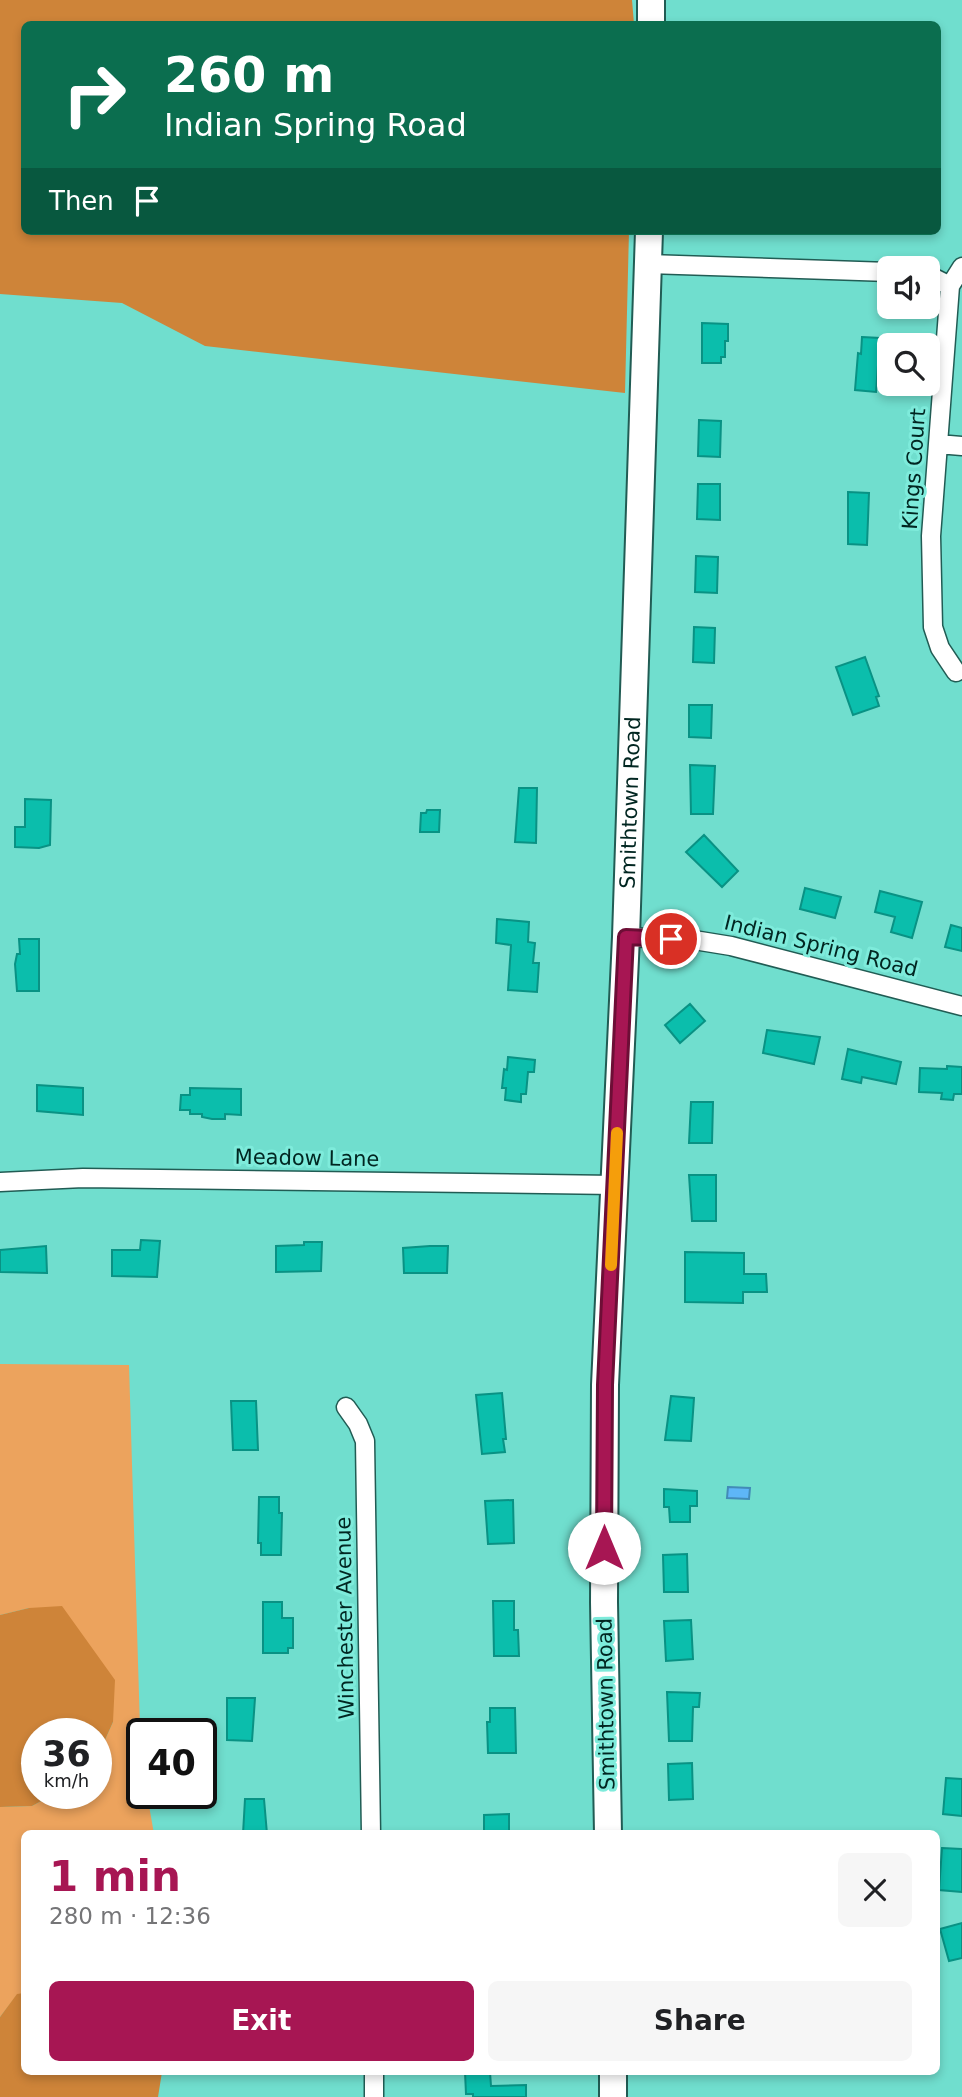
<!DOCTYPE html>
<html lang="en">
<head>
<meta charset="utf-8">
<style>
	body { margin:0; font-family:"DejaVu Sans",sans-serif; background:#f6f6f6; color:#202124; height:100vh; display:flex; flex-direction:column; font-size:26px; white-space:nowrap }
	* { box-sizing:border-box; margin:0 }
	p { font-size:23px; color:#757577 }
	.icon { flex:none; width:38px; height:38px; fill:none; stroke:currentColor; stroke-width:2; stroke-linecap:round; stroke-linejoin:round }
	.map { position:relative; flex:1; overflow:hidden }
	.side { position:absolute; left:21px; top:1830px; width:919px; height:245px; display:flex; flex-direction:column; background:#fff; border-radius:10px; box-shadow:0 4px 10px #0003 }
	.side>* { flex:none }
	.guide { position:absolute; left:21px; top:21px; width:920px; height:214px; border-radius:10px; box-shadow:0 4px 10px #0003; background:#0b6e4f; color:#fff; overflow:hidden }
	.buttons { position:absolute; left:877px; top:256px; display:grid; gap:14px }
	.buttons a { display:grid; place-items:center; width:63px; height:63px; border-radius:10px; background:#fff; box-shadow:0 4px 10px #0003; font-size:35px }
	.speed { position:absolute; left:21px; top:1718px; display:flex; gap:14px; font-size:35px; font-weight:700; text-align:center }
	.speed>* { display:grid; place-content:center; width:91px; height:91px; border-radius:50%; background:#fff; box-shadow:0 4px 10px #0003; line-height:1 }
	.speed small { font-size:18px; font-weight:400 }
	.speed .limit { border:4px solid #111; border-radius:10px; background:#fff; color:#111 }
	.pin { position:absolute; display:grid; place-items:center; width:60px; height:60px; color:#fff; margin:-30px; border:4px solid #fff; border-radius:50%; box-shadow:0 2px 7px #0007 }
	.me { position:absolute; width:77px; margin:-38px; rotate:0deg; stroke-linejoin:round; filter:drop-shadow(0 0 5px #0008) }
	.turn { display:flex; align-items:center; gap:24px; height:147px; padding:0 28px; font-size:32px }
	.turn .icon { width:91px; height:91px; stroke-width:2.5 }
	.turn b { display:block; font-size:49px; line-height:60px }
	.then { display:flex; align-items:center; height:66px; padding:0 28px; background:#0003; gap:14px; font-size:26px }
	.round { display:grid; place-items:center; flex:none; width:74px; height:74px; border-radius:10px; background:#f6f6f6 }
	.overview { display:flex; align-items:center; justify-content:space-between; height:119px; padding:0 28px }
	h1 { font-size:42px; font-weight:800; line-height:52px; color:#a71653 }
	.action { display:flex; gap:14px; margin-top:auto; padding:14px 28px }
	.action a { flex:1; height:80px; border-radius:10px; background:#a71653; color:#fff; font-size:28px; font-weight:800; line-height:80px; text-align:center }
	.action a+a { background:#f6f6f6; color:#202124 }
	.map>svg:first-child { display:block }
	.green { fill:#eca35d }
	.forest { fill:#ce8439 }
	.water { fill:#5eb6f7; stroke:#428bb7; stroke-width:2 }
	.building { fill:#0bbeac; stroke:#099284; stroke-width:2 }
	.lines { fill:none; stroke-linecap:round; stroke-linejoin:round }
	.street-casing { stroke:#215c54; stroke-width:21 }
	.secondary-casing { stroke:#215c54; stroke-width:30 }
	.street { stroke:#fff; stroke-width:18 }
	.secondary { stroke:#fff; stroke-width:26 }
	.route-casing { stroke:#6d0e36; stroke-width:18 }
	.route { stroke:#a71653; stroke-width:12 }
	.slow { stroke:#f59e0b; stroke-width:12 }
	.labels { text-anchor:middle; stroke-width:6; stroke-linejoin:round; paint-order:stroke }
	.street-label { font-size:21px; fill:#012621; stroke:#7eebdb }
</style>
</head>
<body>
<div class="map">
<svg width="962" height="2097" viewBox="0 0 962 2097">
	<rect width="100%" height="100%" fill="#70dece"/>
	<path class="green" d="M0,1364L129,1365L142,1794H147L154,1834H24V1993L17,1995L0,2017V1807L32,1806L54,1794H96V1760L113,1722L29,1608L0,1615Z"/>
	<path class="forest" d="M0,0H632L634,24H24V231H629L625,393L205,346L122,303L0,294Z
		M62,1606L115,1680L113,1722L96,1760V1734H37V1794H54L32,1806L0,1807V1615L29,1608Z
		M24,1993V2072H162L158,2097H0V2017L17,1994Z"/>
	<path class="water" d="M728,1487L750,1488L749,1499L727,1498Z"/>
	<path class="building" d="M702,323L728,324V341H725V357H721V363H702Z
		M862,337L880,338L876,392L855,390L858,353L861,354Z
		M699,420L721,421L720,457L698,456Z
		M698,484H720V520L697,519Z
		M848,492L869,493L867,545L848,544Z
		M696,556L718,557L717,593L695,592Z
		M694,627L715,628L714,663L693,662Z
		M865,657L879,696L876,697L879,706L853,715L836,667Z
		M689,705H712L711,738L689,737Z
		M690,765L715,766L713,814H691Z
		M519,788H537L536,843L515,842Z
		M25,799L51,800L50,845L39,848L15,847V827H25Z
		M427,810H440L439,832H420L421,813H426Z
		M704,835L738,871L722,887L686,852Z
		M805,888L841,897L835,918L800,909Z
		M880,891L922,902L912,938L891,932L895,917L875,912Z
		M497,919L529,922L528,942L535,943L533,963H539L537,992L508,990L511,945L496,943Z
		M951,925L962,928V951L945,947Z
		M19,939H39V991H17L15,964L17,954H20Z
		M690,1004L705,1021L680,1043L665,1025Z
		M767,1030L820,1037L814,1064L763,1053Z
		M848,1049L901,1062L896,1084L862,1077L861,1083L842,1079Z
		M508,1057L535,1060L534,1072H528L526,1094H521V1102L505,1100L506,1088H502L504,1069L507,1070Z
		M947,1066L962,1067V1094H954L953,1100L941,1099L942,1093L919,1092L920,1068L947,1069Z
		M37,1085L83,1088V1115L37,1111Z
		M190,1088L241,1089V1115L225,1114V1119H212L202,1117V1114H190V1110H180L181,1095H190Z
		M691,1102H713L712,1143H689Z
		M689,1175H716V1221H692Z
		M141,1240L160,1241L157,1277L112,1276V1250H140Z
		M304,1242H322L321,1271L276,1272V1246L304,1245Z
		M46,1246L47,1273L0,1272V1250Z
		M430,1246H448L447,1273H404L403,1248Z
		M685,1252L744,1253V1274H766L767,1292H743V1303L685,1302Z
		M502,1393L506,1439H503L505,1452L482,1454L476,1395Z
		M671,1396L694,1398L691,1441L665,1440Z
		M231,1401H256L258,1450H233Z
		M664,1489L697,1491V1506H690V1522H670L669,1507H664Z
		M259,1497H279V1513H282L281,1555H261V1543H258Z
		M513,1500L514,1543L488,1544L485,1501Z
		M687,1554L688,1592H664L663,1555Z
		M493,1601H514V1630H518L519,1656H494Z
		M263,1602H282V1618H293V1648H288V1653H263Z
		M691,1620L693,1659L666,1661L664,1621Z
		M667,1692L700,1693L699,1707H693L692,1741H669Z
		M227,1698H255L252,1741L227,1740Z
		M490,1708H515L516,1753H488L487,1722H490Z
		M692,1763L693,1799L669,1800L668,1764Z
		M946,1778L962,1779V1816L943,1814Z
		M245,1799H264L267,1834H243Z
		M509,1814V1831H506V1834H484V1815Z
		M942,1848L962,1849V1892L939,1890Z
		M962,1923V1958L949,1961L940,1929Z
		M465,2072H490L491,2086L526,2085V2097H473V2094H466Z"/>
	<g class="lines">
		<defs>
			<path id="street" d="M648,264L889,272
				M928,275L950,286
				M938,444L962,446
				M956,672L940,648L933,627L931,536L950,286L962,267
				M626,937L694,940L731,946L962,1006
				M0,1182L83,1178L615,1185
				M346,1407L358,1424L365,1441L371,1834
				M374,2097V2072"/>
			<g id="secondary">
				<path d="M651,0V24"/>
				<path id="s1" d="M608,1834L604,1602L605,1385L626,937L649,231"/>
				<path d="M613,2072V2097"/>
			</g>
		</defs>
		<use href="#street" class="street-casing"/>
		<use href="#secondary" class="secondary-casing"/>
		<use href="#street" class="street"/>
		<use href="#secondary" class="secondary"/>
	</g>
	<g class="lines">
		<defs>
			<path id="route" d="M604,1548L605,1385L626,937L671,939"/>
		</defs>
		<use href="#route" class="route-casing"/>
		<use href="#route" class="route"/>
		<path class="slow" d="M611,1265L617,1133"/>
	</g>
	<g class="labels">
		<g class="street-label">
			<text transform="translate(914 469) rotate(-86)" y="7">Kings Court</text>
			<text dy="7" stroke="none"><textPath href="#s1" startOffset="1032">Smithtown Road</textPath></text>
			<text transform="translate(821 946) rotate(14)" y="7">Indian Spring Road</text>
			<text transform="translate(307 1158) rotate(1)" y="7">Meadow Lane</text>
			<text transform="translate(345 1618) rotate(-91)" y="7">Winchester Avenue</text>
			<text transform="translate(606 1704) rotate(-91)" y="7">Smithtown Road</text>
		</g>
	</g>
</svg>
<div class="buttons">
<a><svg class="icon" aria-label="sound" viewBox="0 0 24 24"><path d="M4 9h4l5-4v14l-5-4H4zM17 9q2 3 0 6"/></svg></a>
<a><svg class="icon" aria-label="search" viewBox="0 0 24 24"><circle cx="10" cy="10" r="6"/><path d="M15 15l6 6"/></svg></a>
</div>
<div class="speed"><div>36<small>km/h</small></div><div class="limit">40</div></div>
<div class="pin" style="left:671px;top:939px;background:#d93025"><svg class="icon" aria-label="arrive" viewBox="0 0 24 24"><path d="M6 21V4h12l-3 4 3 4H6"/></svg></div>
<svg class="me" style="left:604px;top:1548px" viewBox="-20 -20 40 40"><circle r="19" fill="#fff"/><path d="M0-13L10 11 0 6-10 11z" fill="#a71653"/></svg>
<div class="guide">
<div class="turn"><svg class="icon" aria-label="right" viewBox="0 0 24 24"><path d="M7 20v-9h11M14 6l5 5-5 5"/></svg><div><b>260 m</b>Indian Spring Road</div></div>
<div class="then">Then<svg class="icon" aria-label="arrive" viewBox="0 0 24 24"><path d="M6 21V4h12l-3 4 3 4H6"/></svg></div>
</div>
<section class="side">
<div class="overview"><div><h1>1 min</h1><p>280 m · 12:36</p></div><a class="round"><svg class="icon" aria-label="close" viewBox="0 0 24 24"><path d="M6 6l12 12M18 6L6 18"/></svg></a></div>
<div class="action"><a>Exit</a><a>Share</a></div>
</section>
</div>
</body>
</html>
